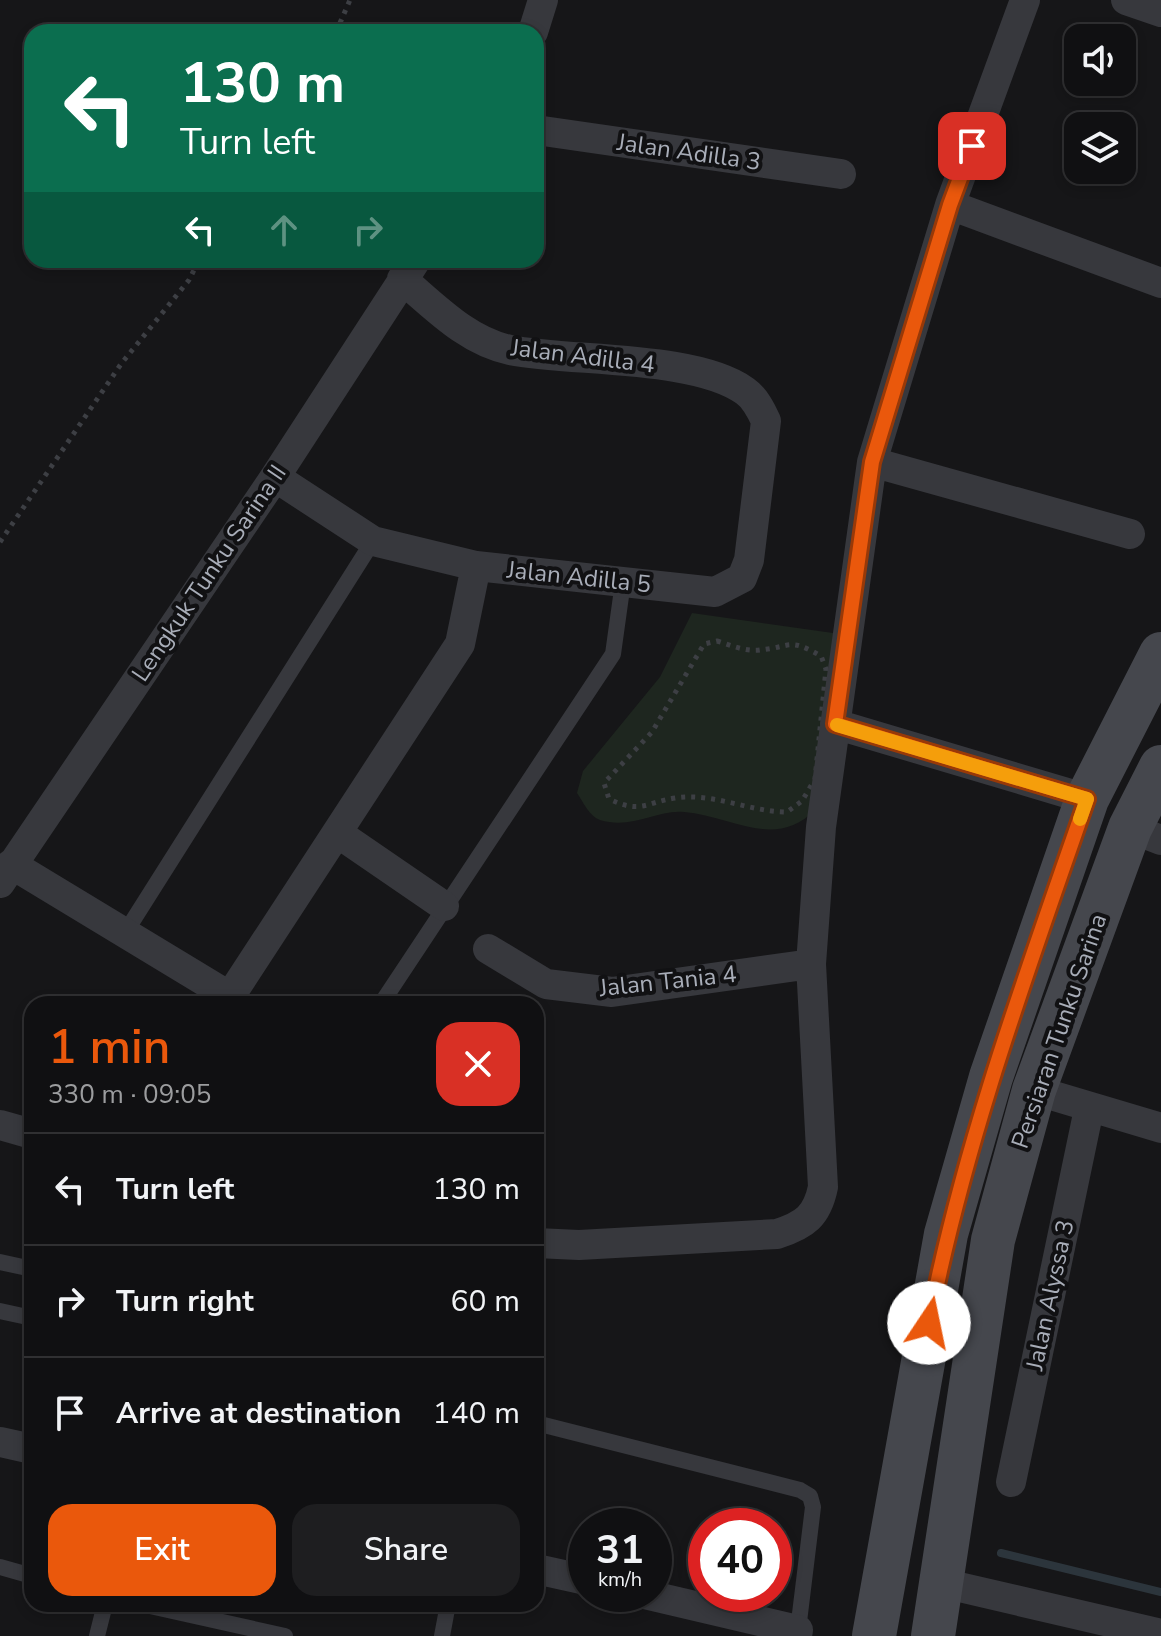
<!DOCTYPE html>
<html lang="en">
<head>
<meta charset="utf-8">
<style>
	body { margin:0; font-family:"Nunito Sans",sans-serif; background:#1e1e20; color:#f1f3f6; height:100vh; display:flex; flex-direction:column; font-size:30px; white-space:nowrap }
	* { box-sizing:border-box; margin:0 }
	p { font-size:26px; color:#9c9d9f }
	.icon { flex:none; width:44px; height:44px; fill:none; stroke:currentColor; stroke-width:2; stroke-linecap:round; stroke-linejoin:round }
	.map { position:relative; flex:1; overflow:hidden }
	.drawer { position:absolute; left:24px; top:996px; width:520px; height:616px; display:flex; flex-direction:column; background:#101012; border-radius:24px; box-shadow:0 4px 12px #0003,0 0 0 2px #303032 }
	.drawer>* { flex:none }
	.top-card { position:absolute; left:24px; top:24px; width:520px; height:244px; border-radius:24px; box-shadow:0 4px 12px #0003,0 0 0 2px #303032; background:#0b6e4f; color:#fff; overflow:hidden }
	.fabs { position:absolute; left:1064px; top:24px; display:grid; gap:16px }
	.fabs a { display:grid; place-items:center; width:72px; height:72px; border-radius:16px; background:#101012; box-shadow:0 4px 12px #0003,0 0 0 2px #303032; font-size:40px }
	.speed { position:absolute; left:568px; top:1508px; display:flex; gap:16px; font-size:40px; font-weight:700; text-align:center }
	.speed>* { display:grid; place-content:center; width:104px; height:104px; border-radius:50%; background:#101012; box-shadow:0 4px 12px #0003,0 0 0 2px #303032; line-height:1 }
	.speed small { font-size:20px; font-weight:400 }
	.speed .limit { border:12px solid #d22; background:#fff; color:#111 }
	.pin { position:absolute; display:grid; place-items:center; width:68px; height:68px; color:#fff; margin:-34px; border-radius:16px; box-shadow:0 4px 12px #0006 }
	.me { position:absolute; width:88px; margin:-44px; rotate:11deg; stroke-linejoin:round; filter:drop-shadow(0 0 6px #0008) }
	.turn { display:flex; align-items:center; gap:28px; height:168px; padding:0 24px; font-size:36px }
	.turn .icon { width:104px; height:104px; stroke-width:2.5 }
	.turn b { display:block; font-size:56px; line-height:68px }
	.lanes { display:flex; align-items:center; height:76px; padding:0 24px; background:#0003; justify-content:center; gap:40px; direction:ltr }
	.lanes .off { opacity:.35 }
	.round { display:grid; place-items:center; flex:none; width:84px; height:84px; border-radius:24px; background:#1e1e20 }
	.headline { display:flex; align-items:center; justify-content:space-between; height:136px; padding:0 24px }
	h1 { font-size:48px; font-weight:600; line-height:60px; color:#ea580c }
	.cta { display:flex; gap:16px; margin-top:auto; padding:16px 24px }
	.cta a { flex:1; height:92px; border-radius:24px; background:#ea580c; color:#fff; font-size:32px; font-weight:600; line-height:92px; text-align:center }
	.cta a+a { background:#1e1e20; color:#f1f3f6 }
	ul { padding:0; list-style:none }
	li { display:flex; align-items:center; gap:24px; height:112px; padding:0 24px; border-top:2px solid #303032 }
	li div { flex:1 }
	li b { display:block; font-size:30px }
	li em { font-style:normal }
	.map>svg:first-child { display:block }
	.green { fill:#1e261f }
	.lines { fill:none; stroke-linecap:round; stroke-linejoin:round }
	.stream { stroke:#2c353c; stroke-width:8 }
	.path { stroke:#3d3f44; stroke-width:5; stroke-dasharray:4 6; stroke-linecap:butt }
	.lane { stroke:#37383d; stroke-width:16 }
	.street { stroke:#37383d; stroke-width:30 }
	.secondary { stroke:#45474d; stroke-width:44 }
	.route-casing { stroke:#983908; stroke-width:20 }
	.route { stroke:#ea580c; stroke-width:14 }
	.slow { stroke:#f59e0b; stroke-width:14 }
	.labels { text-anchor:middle; stroke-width:8; stroke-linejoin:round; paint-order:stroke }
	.street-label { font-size:24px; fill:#a8adb8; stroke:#111113 }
</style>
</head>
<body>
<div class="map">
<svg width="1161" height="1636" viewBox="0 0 1161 1636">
	<rect width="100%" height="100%" fill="#161618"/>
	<path class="green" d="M692,613L840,634L816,809C775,851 733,816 684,812C658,809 632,830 600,820C590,817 583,802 577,793L583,771L660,677Z"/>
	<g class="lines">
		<path class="stream" d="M1001,1553L1161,1592"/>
		<path class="path" d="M336,32L350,0
			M0,542L121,364L189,280L199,260
			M717,641C730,645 746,652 760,650C792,647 788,637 821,656L826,669L815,779L802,801L787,812C750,812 712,792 675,798C644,803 641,814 609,799L604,783L652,732L704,644Z"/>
		<path class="lane" d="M125,933L373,541
			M381,1004L613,654L623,582
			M0,1262L32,1269
			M0,1311L32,1318
			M536,1423L800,1490L810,1496L813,1507L798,1630
			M0,1567L32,1576
			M141,1604L285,1636
			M97,1636L105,1604
			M442,1636L448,1604"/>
		<path class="street" d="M1126,0L1161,12
			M533,32L543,0
			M536,130L841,174
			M950,205L1161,283
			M872,462L1130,534
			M275,477L373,541L476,566L715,592L742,578L749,560L766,421C761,410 755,398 745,391C695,355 572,362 510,350C467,341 435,307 402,279
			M835,724L1087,799
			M1130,828L1161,840
			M339,834L444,906
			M11,864L229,996
			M0,883L275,477L416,260
			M488,949L546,984L612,992L811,964
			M225,1004L460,644L476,566
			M1034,1090L1161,1128
			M0,1125L32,1134
			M536,1243L579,1245L777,1234C805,1225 817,1216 823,1187L811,964L821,827L872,462L950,205L1025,0
			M0,1442L32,1449
			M1011,1482L1089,1109
			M536,1569L586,1580
			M942,1583L1161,1634
			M644,1594L798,1630L797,1636"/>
		<path class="secondary" d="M874,1636L946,1234L991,1077L1087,799L1161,654
			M933,1636L993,1240L1034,1090L1130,828L1161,767"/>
	</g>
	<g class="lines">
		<defs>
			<path id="route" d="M929,1323C964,1143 1027,972 1087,799L835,724L872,462L950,205L972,146"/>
		</defs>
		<use href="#route" class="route-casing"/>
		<use href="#route" class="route"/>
		<path class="slow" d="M837,725L1087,799L1080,819"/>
	</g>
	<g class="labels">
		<g class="street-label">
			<text transform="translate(689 152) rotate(8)" y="8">Jalan Adilla 3</text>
			<text transform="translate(583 356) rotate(7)" y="8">Jalan Adilla 4</text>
			<text transform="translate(209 573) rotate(-56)" y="8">Lengkuk Tunku Sarina II</text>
			<text transform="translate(579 577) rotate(6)" y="8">Jalan Adilla 5</text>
			<text transform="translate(668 981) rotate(-6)" y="8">Jalan Tania 4</text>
			<text transform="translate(1059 1031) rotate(-71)" y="8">Persiaran Tunku Sarina</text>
			<text transform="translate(1050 1295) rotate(-78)" y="8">Jalan Alyssa 3</text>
		</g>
	</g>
</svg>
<div class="fabs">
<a><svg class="icon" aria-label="sound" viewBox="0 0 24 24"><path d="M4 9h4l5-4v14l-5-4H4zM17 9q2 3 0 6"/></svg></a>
<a><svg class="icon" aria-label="layers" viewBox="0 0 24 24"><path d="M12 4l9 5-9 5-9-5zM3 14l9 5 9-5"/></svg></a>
</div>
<div class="speed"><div>31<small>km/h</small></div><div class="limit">40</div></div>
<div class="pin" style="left:972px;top:146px;background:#d93025"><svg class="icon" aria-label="arrive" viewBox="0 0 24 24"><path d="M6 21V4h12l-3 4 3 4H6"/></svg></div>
<svg class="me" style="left:929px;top:1323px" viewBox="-20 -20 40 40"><circle r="19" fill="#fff"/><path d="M0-13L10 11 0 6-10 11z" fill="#ea580c"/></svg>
<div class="top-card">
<div class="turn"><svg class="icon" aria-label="left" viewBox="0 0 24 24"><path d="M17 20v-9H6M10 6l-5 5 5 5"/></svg><div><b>130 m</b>Turn left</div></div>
<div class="lanes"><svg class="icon" aria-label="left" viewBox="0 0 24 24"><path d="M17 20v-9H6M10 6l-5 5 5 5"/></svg><svg class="icon off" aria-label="ahead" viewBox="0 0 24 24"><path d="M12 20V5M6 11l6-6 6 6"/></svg><svg class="icon off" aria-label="right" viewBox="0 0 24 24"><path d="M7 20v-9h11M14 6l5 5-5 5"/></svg></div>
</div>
<section class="drawer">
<div class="headline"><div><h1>1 min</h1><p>330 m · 09:05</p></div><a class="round" style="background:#d93025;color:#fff"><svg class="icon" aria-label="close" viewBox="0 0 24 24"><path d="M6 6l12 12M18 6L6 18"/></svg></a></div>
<ul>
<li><svg class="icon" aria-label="left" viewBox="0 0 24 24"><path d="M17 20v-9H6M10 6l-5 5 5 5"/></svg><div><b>Turn left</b></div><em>130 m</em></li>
<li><svg class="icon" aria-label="right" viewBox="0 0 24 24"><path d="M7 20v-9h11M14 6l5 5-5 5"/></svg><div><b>Turn right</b></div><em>60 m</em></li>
<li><svg class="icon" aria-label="arrive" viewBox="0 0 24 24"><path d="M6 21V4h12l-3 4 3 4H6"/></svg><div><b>Arrive at destination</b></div><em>140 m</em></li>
</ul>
<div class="cta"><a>Exit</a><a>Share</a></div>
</section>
</div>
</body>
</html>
